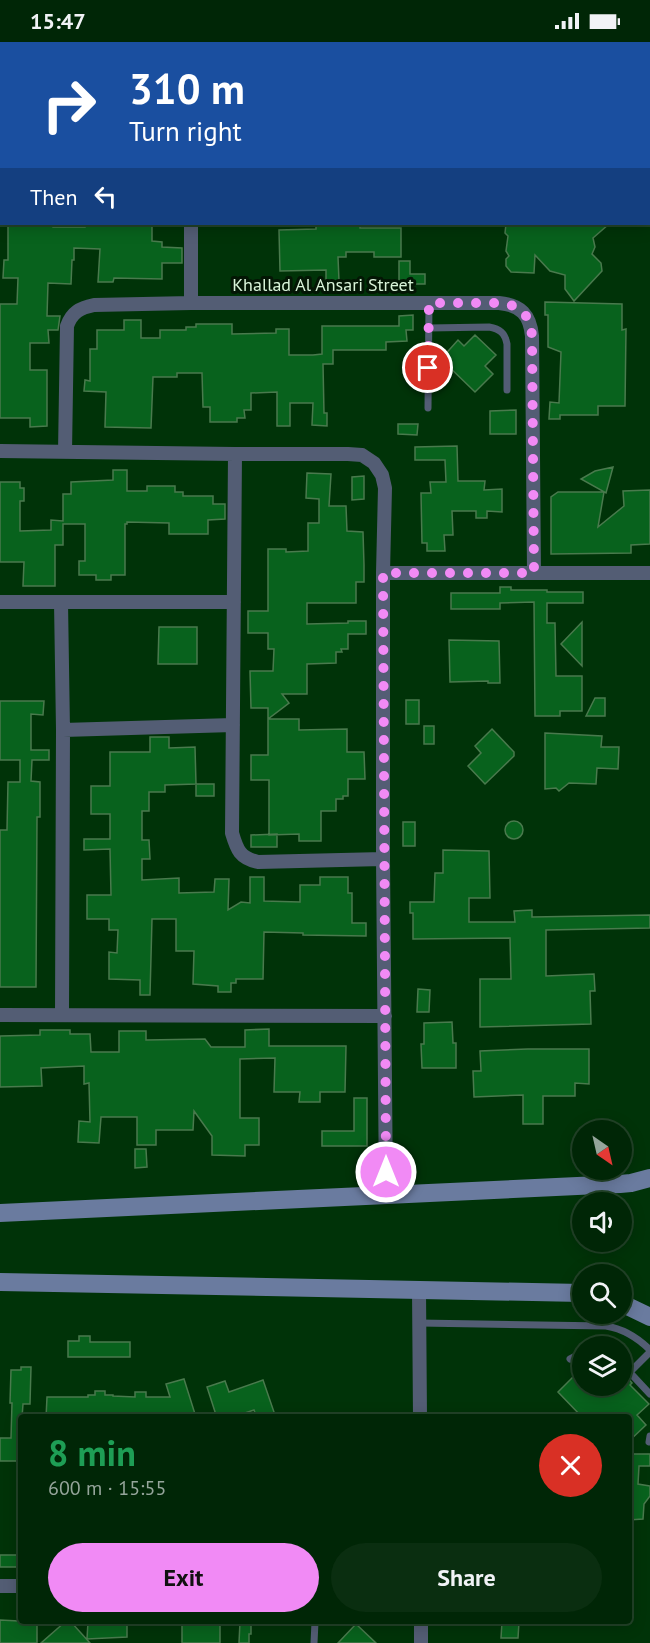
<!DOCTYPE html>
<html lang="en">
<head>
<meta charset="utf-8">
<style>
	body { margin:0; font-family:"PT Sans",sans-serif; background:#0a2e10; color:#f1f3f6; height:100vh; display:flex; flex-direction:column; font-size:22px; white-space:nowrap }
	* { box-sizing:border-box; margin:0 }
	p { font-size:20px; color:#95a59b }
	.icon { flex:none; width:33px; height:33px; fill:none; stroke:currentColor; stroke-width:2; stroke-linecap:round; stroke-linejoin:round }
	.map { position:relative; flex:1; overflow:hidden }
	.panel { position:absolute; left:18px; top:1372px; width:614px; height:210px; display:flex; flex-direction:column; background:#002606; border-radius:6px; box-shadow:0 3px 15px #0003,0 0 0 2px #224328 }
	.panel>* { flex:none }
	.hud { position:absolute; left:0px; top:0px; width:651px; height:183px; box-shadow:0 3px 15px #0003,0 0 0 2px #224328; background:#1a4fa0; color:#fff; overflow:hidden }
	.needle { width:39px; rotate:146deg }
	.fabs { position:absolute; left:572px; top:1078px; display:grid; gap:12px }
	.fabs a { display:grid; place-items:center; width:60px; height:60px; border-radius:50%; background:#002606; box-shadow:0 3px 15px #0003,0 0 0 2px #224328; font-size:30px }
	.pin { position:absolute; display:grid; place-items:center; width:51px; height:51px; color:#fff; margin:-26px; border:3px solid #fff; border-radius:50%; box-shadow:0 2px 6px #0007 }
	.me { position:absolute; width:66px; margin:-33px; rotate:0deg; stroke-linejoin:round; filter:drop-shadow(0 0 4px #0008) }
	.turn { display:flex; align-items:center; gap:21px; height:126px; padding:0 30px; font-size:27px }
	.turn .icon { width:78px; height:78px; stroke-width:2.5 }
	.turn b { display:block; font-size:42px; line-height:51px }
	.then { display:flex; align-items:center; height:57px; padding:0 30px; background:#0003; gap:12px; font-size:22px }
	.round { display:grid; place-items:center; flex:none; width:63px; height:63px; border-radius:32px; background:#0a2e10 }
	.head { display:flex; align-items:center; justify-content:space-between; height:102px; padding:0 30px }
	h1 { font-size:36px; font-weight:600; line-height:45px; color:#1e9e55 }
	.action { display:flex; gap:12px; margin-top:auto; padding:12px 30px }
	.action a { flex:1; height:69px; border-radius:36px; background:#f18af5; color:#111; font-size:24px; font-weight:600; line-height:69px; text-align:center }
	.action a+a { background:#0a2e10; color:#f1f3f6 }
	.status { display:flex; justify-content:space-between; align-items:center; height:42px; padding:0 30px; background:#002606; direction:ltr }
	.status svg { height:16px; fill:currentColor }
	.map>svg:first-child { display:block }
	.building { fill:#08621d; stroke:#497a4d; stroke-width:1.5 }
	.lines { fill:none; stroke-linecap:round; stroke-linejoin:round }
	.lane { stroke:#535d74; stroke-width:7 }
	.street { stroke:#535d74; stroke-width:14 }
	.secondary { stroke:#6a7b9f; stroke-width:18 }
	.route { stroke:#f18af5; stroke-width:10; stroke-dasharray:0 18 }
	.labels { text-anchor:middle; stroke-width:6; stroke-linejoin:round; paint-order:stroke }
	.street-label { font-size:18px; fill:#daf4da; stroke:#041605 }
</style>
</head>
<body>
<div class="status"><b>15:47</b><svg viewBox="0 0 49 12"><path d="M0 12V9h3v3zM5 12V6h3v6zM10 12V3h3v9zM15 12V0h3v12zM26 1h20v11H26zM47 4h2v5h-2z"/></svg></div>
<div class="map">
<svg width="650" height="1601" viewBox="0 0 650 1601">
	<rect width="100%" height="100%" fill="#003308"/>
	<path class="building" d="M8,182H53V185H85V182H116V184H152V199L162,200V205L182,206V221H162V237L114,236L113,240H98L100,207L74,206V218H72L71,242L48,241L47,274H60L58,288H48L49,301H30V328H47V384L30,385V376H0V262H17L18,236H3L4,218H8Z
		M316,182H328V183H360V186H401V215H374V210H346V215H338L339,239L326,240V228L280,229L279,188L316,187Z
		M506,182H609L593,196L595,205L592,212L601,221L602,229L574,259L565,247V233L550,229L535,213L534,231L511,230L506,224V217L509,214L506,209L508,194L505,191Z
		M399,219H410V232H425V242H399Z
		M545,260L622,262V288L626,287L625,364H598V373H560V377H549L550,360L559,361L561,310L548,305V273H545Z
		M413,273V288H406L407,299L386,300V308H333V322H323L324,371H327V384L312,383L313,361H290V384H277V350L251,351V368H244L245,376H237V380H210V365H203L202,331H177V335H153L151,386L105,385L106,350L84,349L85,338L90,339V307H97V288H124V278H141V296H160V288H186V285H196V282H232V292L276,291V287H289V313H313L322,312V284H399V274Z
		M475,293L496,313L485,324L493,332L475,350L441,317L458,298L464,304Z
		M516,368V392H490V369Z
		M398,382H418L417,393L398,392Z
		M457,404L458,439H485L484,448L502,447V470L487,469V476H476V469H452L453,493H444L445,509H427V501H422L421,451H431L430,440H446L445,418H415V405Z
		M613,425L606,451L581,437L595,429Z
		M113,428H127V449H147V444H175V450H183V454H213V462H225V477L208,478V492H169V481L127,480V482H125V533H111V538H96V533H79V519H85V482H63V503H55V544H23L24,520H0V440H20V446H24V459H20V489L51,488V478L63,479V452H71V440L113,438Z
		M307,431L331,432L329,464H346L347,489L363,490L364,523V540H356V561H307V582L348,581V579H366V592H348V607H341L342,610H336V621L307,622V652H282L289,661L268,677V666H251L250,629H273L274,607H268V591H248V569H268V507H286V510L308,509V481H319V457L306,456Z
		M364,434V457L352,458V435Z
		M650,448V502L631,503V511L551,512V455L558,450H604L598,485L624,464L623,449Z
		M500,545H511V548H547V550H583V561H547V581H555L556,634H582V669H560V674H535L534,560L500,561V567H451V551H500Z
		M582,580V624L561,602Z
		M159,585H197V622H158Z
		M449,598L499,599L500,641H488V639L450,640Z
		M595,656H605V674H586Z
		M406,658H419V682H406Z
		M0,659H44L43,673L31,672V708H49V718H32L31,739L40,740V775H37L36,945H0V788H7L8,740H20V718H0Z
		M268,677H299V688L347,687V710H364L365,737H348V754H343V757H336V769H321V799H299V792L269,793V738H251V713H268Z
		M424,684H434V702H424Z
		M492,687L514,710V714L485,742L468,724L481,711L475,704Z
		M545,691L602,694L601,705H619L618,727L597,726L596,742L569,741L559,749L556,746L545,747Z
		M150,695H169V706L195,705L196,742L165,743V750H149V769H142V798H149L150,817H142V838L179,836V851L214,850L215,837H229L228,868L241,860L250,861V835H264V859L300,860V843H320V835H348V851H352V881H366V894L303,893V891L264,890L263,937H236V941H231V950H218V944L193,942L194,909H176V877H152L150,953H140V938L109,937V910L117,911L118,888H109V877H87V853H111L110,807L84,808V797H110V772H91V744H110V710H150Z
		M196,742H214V754H196Z
		M505 788a9 9 0 1 1 18 0a9 9 0 1 1-18 0Z
		M403,780H415V804H403Z
		M277,792V805H251V793Z
		M443,808L489,809L490,856H469V880H515L514,869L532,868V875L650,873V886L546,888V934L594,932L595,949H590L591,982L480,985V937H511L510,896L413,897V871H410V860H434L435,831H443Z
		M418,947L430,948L429,970H417Z
		M452,980L453,1001H456V1026H422L421,1002H424V981Z
		M269,987V1004H346L345,1050H320V1060H299L300,1050H274L275,1016L240,1017V1076H259V1103H245V1114L212,1113V1094L194,1069L193,1088H156V1103H137V1075H101L99,1101L78,1100L79,1079L90,1080L89,1041L84,1042V1024L41,1026L42,1044L0,1045V994L40,993V988H70V992H90L91,1010H119V989H146V998L205,997L211,1005H245V988Z
		M528,1007H589V1042L575,1041V1054H543V1082H523V1053L474,1055L473,1029H481L480,1009Z
		M354,1056H367V1104H322V1089H354Z
		M135,1107H146L147,1125L135,1126Z
		M79,1294H90V1300H130V1315H68V1299H79Z
		M21,1325H31L30,1362H23L22,1376H21V1419H0V1396H11L12,1361H10L11,1328H21Z
		M582,1326V1344H621V1329L632,1341L630,1343L649,1362L637,1373L646,1383L628,1400V1376H583L558,1350Z
		M184,1337L195,1372L184,1376H46L47,1355H88V1353H95V1349H105V1353H113V1354L135,1355V1350H146V1355H170L166,1342Z
		M263,1338L275,1373L268,1376H257L254,1368L230,1376H217L207,1345L225,1339L229,1350Z
		M628,1412H650V1424H639L638,1442L650,1444V1454L644,1462L643,1477L628,1478Z
		M0,1513H18V1525H0Z
		M0,1578L37,1580V1601H0Z
		M65,1580H71L90,1601H41Z
		M88,1580H127V1595L87,1597Z
		M182,1580H220V1601H182Z
		M240,1580H251V1592H249V1601H239Z
		M502,1580H519L518,1596H501Z
		M356,1582L376,1601H338Z"/>
	<g class="lines">
		<path class="lane" d="M429,286L489,285C500,287 505,291 507,302V348
			M428,366L429,261
			M419,1281L606,1284C624,1287 637,1295 650,1308
			M597,1305H599
			M570,1317L582,1311
			M621,1321L650,1352
			M630,1330L650,1310
			M649,1400L650,1394
			M314,1601L315,1580"/>
		<path class="street" d="M314,0V2
			M520,2V0
			M0,104H2
			M191,261V182
			M0,409L235,412H348L362,413L374,421L382,433L385,446L383,531V817L386,1152
			M65,410L67,284C72,270 80,266 94,263L191,261H499C521,263 530,273 532,294L534,531
			M235,412L232,791C237,808 240,816 258,820L383,817
			M383,531H650
			M0,560H234
			M61,560L63,688L62,972
			M63,688L233,683
			M0,973L385,974
			M419,1248L420,1376
			M0,1544H21
			M421,1601V1580"/>
		<path class="secondary" d="M0,1171L620,1142L631,1141L650,1136
			M0,1240L582,1251
			M621,1261L650,1275"/>
	</g>
	<g class="lines">
		<path class="route" d="M386,1130L383,531H534L532,294C530,273 521,263 499,261H429L428,326"/>
	</g>
	<g class="labels">
		<g class="street-label">
			<text x="323" y="249">Khallad Al Ansari Street</text>
		</g>
	</g>
</svg>
<div class="fabs">
<a><svg class="needle" viewBox="-14 -14 28 28"><path d="M0-13l5 13h-10z" fill="#e53935"/><path d="M0 13l5-13h-10z" fill="#95a59b"/></svg></a>
<a><svg class="icon" aria-label="sound" viewBox="0 0 24 24"><path d="M4 9h4l5-4v14l-5-4H4zM17 9q2 3 0 6"/></svg></a>
<a><svg class="icon" aria-label="search" viewBox="0 0 24 24"><circle cx="10" cy="10" r="6"/><path d="M15 15l6 6"/></svg></a>
<a><svg class="icon" aria-label="layers" viewBox="0 0 24 24"><path d="M12 4l9 5-9 5-9-5zM3 14l9 5 9-5"/></svg></a>
</div>
<div class="pin" style="left:428px;top:326px;background:#d93025"><svg class="icon" aria-label="arrive" viewBox="0 0 24 24"><path d="M6 21V4h12l-3 4 3 4H6"/></svg></div>
<svg class="me" style="left:386px;top:1130px" viewBox="-20 -20 40 40"><circle r="17" fill="#f18af5" stroke="#fff" stroke-width="3"/><path d="M0-11L8 9 0 5-8 9z" fill="#fff"/></svg>
<div class="hud">
<div class="turn"><svg class="icon" aria-label="right" viewBox="0 0 24 24"><path d="M7 20v-9h11M14 6l5 5-5 5"/></svg><div><b>310 m</b>Turn right</div></div>
<div class="then">Then<svg class="icon" aria-label="left" viewBox="0 0 24 24"><path d="M17 20v-9H6M10 6l-5 5 5 5"/></svg></div>
</div>
<section class="panel">
<div class="head"><div><h1>8 min</h1><p>600 m · 15:55</p></div><a class="round" style="background:#d93025;color:#fff"><svg class="icon" aria-label="close" viewBox="0 0 24 24"><path d="M6 6l12 12M18 6L6 18"/></svg></a></div>
<div class="action"><a>Exit</a><a>Share</a></div>
</section>
</div>
</body>
</html>
